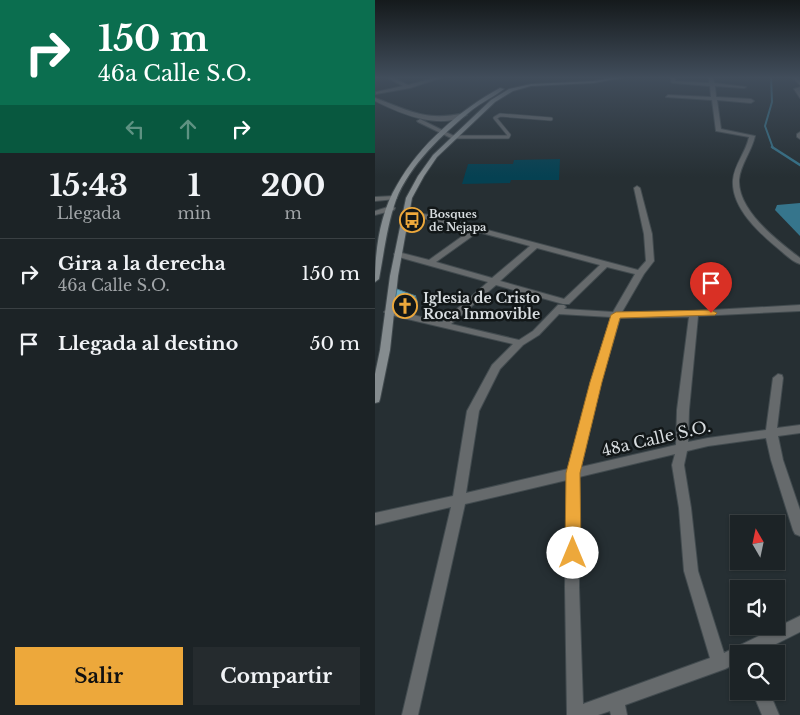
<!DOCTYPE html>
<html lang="es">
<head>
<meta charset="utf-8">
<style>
	body { margin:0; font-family:"Libre Baskerville",serif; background:#252b2e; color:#f1f3f6; height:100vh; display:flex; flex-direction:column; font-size:19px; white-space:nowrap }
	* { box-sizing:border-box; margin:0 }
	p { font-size:16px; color:#a0a4a7 }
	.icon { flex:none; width:28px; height:28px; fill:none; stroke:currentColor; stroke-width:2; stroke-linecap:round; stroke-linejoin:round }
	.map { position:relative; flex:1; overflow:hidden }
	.panel { display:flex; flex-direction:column; background:#1c2326; width:375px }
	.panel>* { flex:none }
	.banner { background:#0b6e4f; color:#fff; overflow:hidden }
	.needle { width:32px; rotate:351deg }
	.fabs { position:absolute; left:355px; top:515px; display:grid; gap:10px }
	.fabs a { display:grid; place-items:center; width:55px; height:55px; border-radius:0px; background:#1c2326; box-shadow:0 1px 4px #0004,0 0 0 1px #3a4043; font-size:25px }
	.pin { position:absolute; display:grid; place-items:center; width:42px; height:42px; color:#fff; margin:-51px -21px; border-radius:50% 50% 50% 0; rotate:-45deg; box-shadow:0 0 5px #0007 }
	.pin .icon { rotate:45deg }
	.me { position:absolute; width:55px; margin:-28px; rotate:0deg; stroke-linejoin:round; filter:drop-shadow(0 0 4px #0008) }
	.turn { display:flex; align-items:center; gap:18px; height:105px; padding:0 15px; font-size:22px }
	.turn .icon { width:65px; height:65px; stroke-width:2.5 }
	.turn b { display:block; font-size:35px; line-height:42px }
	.lanes { display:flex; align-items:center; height:48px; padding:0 15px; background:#0003; justify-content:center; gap:25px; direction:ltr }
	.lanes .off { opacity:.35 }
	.eta { display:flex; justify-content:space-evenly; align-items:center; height:85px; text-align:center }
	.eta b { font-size:30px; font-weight:700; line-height:35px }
	.primary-button { display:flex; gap:10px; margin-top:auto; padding:10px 15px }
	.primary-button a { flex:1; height:58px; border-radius:0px; background:#eda83b; color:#111; font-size:20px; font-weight:700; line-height:58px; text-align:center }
	.primary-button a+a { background:#252b2e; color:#f1f3f6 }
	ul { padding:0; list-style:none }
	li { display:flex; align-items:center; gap:15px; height:70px; padding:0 15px; border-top:1px solid #3a4043 }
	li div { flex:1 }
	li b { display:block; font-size:19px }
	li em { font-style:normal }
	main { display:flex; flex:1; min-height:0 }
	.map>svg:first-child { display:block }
	.green { fill:#054152 }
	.water { fill:#36758c }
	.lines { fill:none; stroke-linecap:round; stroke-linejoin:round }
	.stream-far1 { stroke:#36758c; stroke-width:2 }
	.stream { stroke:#36758c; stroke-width:2.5 }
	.lane-casing { stroke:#424b4f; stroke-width:4.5 }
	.street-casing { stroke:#424b4f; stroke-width:2 }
	.secondary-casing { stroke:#424b4f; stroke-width:2 }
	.lane { stroke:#666a6c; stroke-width:3 }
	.street { fill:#666a6c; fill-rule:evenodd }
	.secondary { fill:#858c8f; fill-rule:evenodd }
	.wall { fill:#5a90a4 }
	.shaded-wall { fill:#4a7586 }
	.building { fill:#69a7bf; stroke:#4a7586 }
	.route { fill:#eda83b; stroke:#9a6d26 }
	.labels { text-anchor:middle; stroke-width:5; stroke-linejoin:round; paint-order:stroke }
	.far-poi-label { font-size:11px; font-weight:bold; fill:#d7dcdf; stroke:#121718; text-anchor:start }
	.poi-label { font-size:14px; font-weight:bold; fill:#d7dcdf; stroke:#121718; text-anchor:start }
	.near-street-label { font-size:16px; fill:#d7dcdf; stroke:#121718 }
</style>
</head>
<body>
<main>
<section class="panel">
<div class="banner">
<div class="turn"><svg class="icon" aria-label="right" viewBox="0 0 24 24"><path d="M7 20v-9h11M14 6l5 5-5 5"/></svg><div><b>150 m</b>46a Calle S.O.</div></div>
<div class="lanes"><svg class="icon off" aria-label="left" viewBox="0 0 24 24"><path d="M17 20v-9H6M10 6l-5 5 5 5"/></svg><svg class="icon off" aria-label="ahead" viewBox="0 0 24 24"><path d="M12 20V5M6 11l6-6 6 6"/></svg><svg class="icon" aria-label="right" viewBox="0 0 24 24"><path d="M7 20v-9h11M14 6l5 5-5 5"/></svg></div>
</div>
<div class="eta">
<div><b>15:43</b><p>Llegada</p></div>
<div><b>1</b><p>min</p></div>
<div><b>200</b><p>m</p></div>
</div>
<ul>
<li><svg class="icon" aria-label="right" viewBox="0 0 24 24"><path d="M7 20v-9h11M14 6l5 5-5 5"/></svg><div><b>Gira a la derecha</b><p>46a Calle S.O.</p></div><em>150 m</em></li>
<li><svg class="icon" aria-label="arrive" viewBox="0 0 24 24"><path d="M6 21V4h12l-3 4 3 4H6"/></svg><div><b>Llegada al destino</b></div><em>50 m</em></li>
</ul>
<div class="primary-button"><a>Salir</a><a>Compartir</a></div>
</section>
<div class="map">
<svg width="425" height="715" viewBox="0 0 425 715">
	<rect width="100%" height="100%" fill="#262f33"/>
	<path class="green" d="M185,159L184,180H136L135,183L87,184L93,164H138L139,160Z"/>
	<path class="water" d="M425,203V236L400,210L402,205Z"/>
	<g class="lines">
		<path class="stream-far1" d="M396,77L397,102L390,126L398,148"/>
		<path class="stream" d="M397,147L425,165"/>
		<defs>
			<path id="lane" d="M78,137H133L134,135L120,118L125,115L176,119"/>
			<path id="street" d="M11,77H16L33,85L63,77H68L35,88L1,94V92L28,86Z
				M296,77H300V81L334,83V77H338L339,83L371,87L369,88L340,86L341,97L376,99L379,101L376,103L342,100L346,129L380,136C377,151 365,165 364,180C363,211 403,241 425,258V264C418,262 412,256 406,251C387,235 356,209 358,180C359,165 371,152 374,137L341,131L337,100L291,97L293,95L336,97L335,86L298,83L296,82Z
				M417,77H421L425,81V85Z
				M425,87V98L419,89Z
				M0,98C34,110 50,122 89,113L92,115C64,130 26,114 0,101Z
				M45,119L81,137L78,139L43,122L42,121Z
				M425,132V139L422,137V134Z
				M262,186L265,188L277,234L279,261L269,274L247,312L319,311L425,305V311L323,316L314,410L313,442L333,438L391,430L398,378L403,374L407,375L408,378L402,428L425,425V433L403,436L408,460L425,510V536L420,534L418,530L396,460L391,438L333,446L312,451L309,465L316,508L323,571L349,653L425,616V632L381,654H364V662L350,669L250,705L252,715H236L235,711L223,715H192L190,587L192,480L90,504L43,715H27L76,507L0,525V513L78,496L92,411L117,365L138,344L11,314L9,312L11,310L14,309L67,322L113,282L20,256L19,254L23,252L54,260L96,230L27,213L31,211L60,216L263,270L271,261L269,234L259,188ZM103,232L155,246L117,278L61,262ZM162,248L225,265L189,299L125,281ZM232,267L260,274L238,312L189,309L191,307L189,305H183L158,331L144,340L76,324L121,285L188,304H194ZM184,314L236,317L216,382L193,469L91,493L104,411L125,369L148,345L164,335ZM314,317L302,410L301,445L206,467L226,382L245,318ZM300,454L297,465L304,508L309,571L335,658L208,704L204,587V477Z
				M19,196L22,198L21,199L0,201V197Z
				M16,206L20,208L19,210L0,215V211Z
				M377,691H394L404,715H387Z"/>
			<path id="secondary" d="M243,77H250L219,83L156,86L138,91L120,102L62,157L49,176L37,198L23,276L15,350L5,399L4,402L0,403V374L5,350L15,276L31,198L43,176L58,155L116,100L134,89L156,84L219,81Z
				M125,88L129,89C119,97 107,102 97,110C68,134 35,164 21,200C12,225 9,253 4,279L0,282C0,250 5,213 22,185C45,144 85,110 125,88Z"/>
		</defs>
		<use href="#lane" class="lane-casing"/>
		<use href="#street" class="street-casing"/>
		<use href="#secondary" class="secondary-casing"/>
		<use href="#lane" class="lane"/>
		<use href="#street" class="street"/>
		<use href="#secondary" class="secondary"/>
	</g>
	<path class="wall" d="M20,301L43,302L31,311L21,307Z"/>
	<path class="shaded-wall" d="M41,296L43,302L31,311L30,305Z"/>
	<path class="building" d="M22,289L41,296L30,305L20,301Z"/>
	<linearGradient id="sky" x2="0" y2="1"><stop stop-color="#151a1c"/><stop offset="0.44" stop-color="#414d5b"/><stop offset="1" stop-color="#414d5b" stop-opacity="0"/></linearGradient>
	<rect width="425" height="177" fill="url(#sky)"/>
	<path class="route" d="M336,310L342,313L340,315L245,318L227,382L205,473L206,553L204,558L198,560L193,558L190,553L191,473L215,382L236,315L241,312Z"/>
	<defs>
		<symbol id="bus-ring" viewBox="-11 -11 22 22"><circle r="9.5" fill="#121718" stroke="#eda83b" stroke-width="1.5"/><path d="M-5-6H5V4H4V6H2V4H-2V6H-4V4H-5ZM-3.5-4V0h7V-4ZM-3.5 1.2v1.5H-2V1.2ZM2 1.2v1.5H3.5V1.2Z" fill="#eda83b"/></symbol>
		<symbol id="church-ring" viewBox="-11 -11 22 22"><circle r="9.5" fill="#121718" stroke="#eda83b" stroke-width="1.5"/><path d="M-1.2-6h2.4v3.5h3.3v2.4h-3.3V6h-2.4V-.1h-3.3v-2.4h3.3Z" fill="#eda83b"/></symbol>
	</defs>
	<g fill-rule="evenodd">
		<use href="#bus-ring" x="23" y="206" width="28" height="28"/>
		<use href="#church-ring" x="16" y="292" width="28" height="28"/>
	</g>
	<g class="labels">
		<g class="far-poi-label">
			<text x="54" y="218">Bosques<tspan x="54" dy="13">de Nejapa</tspan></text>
		</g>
		<g class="poi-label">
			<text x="48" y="303">Iglesia de Cristo<tspan x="48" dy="16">Roca Inmovible</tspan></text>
		</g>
		<g class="near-street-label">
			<text transform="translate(281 438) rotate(-13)" y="6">48a Calle S.O.</text>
		</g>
	</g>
</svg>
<div class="fabs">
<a><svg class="needle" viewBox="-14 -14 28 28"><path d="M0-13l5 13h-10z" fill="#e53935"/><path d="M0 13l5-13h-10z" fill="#a0a4a7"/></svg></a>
<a><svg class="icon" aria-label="sound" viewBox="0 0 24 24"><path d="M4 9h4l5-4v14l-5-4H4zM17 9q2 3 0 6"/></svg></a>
<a><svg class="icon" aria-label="search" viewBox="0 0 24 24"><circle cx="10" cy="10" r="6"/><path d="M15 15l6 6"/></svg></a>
</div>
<div class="pin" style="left:336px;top:313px;background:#d93025"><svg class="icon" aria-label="arrive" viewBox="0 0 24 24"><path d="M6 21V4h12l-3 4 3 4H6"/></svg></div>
<svg class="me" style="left:198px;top:553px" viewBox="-20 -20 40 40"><circle r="19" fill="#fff"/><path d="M0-13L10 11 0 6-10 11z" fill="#eda83b"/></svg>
</div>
</main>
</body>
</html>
